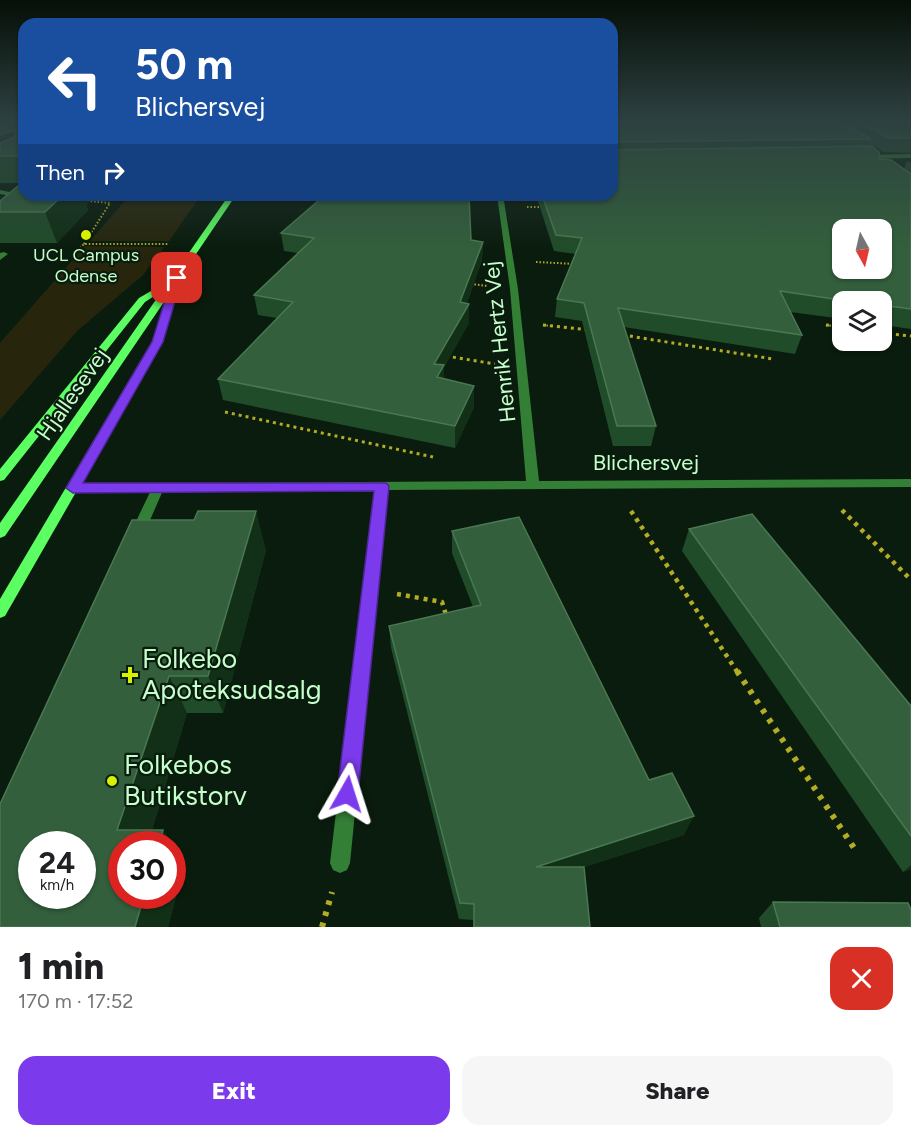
<!DOCTYPE html>
<html lang="en">
<head>
<meta charset="utf-8">
<style>
	body { margin:0; font-family:Figtree,sans-serif; background:#f6f6f6; color:#202124; height:100vh; display:flex; flex-direction:column; font-size:22px; white-space:nowrap }
	* { box-sizing:border-box; margin:0 }
	p { font-size:20px; color:#757577 }
	.icon { flex:none; width:33px; height:33px; fill:none; stroke:currentColor; stroke-width:2; stroke-linecap:round; stroke-linejoin:round }
	.map { position:relative; height:927px; overflow:hidden }
	.drawer { display:flex; flex-direction:column; background:#fff; flex:1 }
	.drawer>* { flex:none }
	.hud { position:absolute; left:18px; top:18px; width:600px; height:183px; border-radius:18px; box-shadow:0 2px 4px #0004; background:#1a4fa0; color:#fff; overflow:hidden }
	.needle { width:39px; rotate:172deg }
	.buttons { position:absolute; left:832px; top:219px; display:grid; gap:12px }
	.buttons a { display:grid; place-items:center; width:60px; height:60px; border-radius:12px; background:#fff; box-shadow:0 2px 4px #0004; font-size:30px }
	.speed { position:absolute; left:18px; top:831px; display:flex; gap:12px; font-size:30px; font-weight:700; text-align:center }
	.speed>* { display:grid; place-content:center; width:78px; height:78px; border-radius:50%; background:#fff; box-shadow:0 2px 4px #0004; line-height:1 }
	.speed small { font-size:15px; font-weight:400 }
	.speed .limit { border:9px solid #d22; background:#fff; color:#111 }
	.pin { position:absolute; display:grid; place-items:center; width:51px; height:51px; color:#fff; margin:-26px; border-radius:12px; box-shadow:0 3px 9px #0006 }
	.me { position:absolute; width:66px; margin:-33px; rotate:6deg; stroke-linejoin:round; filter:drop-shadow(0 0 4px #0008) }
	.turn { display:flex; align-items:center; gap:21px; height:126px; padding:0 18px; font-size:27px }
	.turn .icon { width:78px; height:78px; stroke-width:2.5 }
	.turn b { display:block; font-size:42px; line-height:51px }
	.then { display:flex; align-items:center; height:57px; padding:0 18px; background:#0003; gap:12px; font-size:22px }
	.round { display:grid; place-items:center; flex:none; width:63px; height:63px; border-radius:18px; background:#f6f6f6 }
	.summary { display:flex; align-items:center; justify-content:space-between; height:102px; padding:0 18px }
	h1 { font-size:36px; font-weight:800; line-height:45px }
	.cta { display:flex; gap:12px; margin-top:auto; padding:12px 18px }
	.cta a { flex:1; height:69px; border-radius:18px; background:#7c3aed; color:#fff; font-size:24px; font-weight:800; line-height:69px; text-align:center }
	.cta a+a { background:#f6f6f6; color:#202124 }
	.map>svg:first-child { display:block }
	.green { fill:#27260d }
	.lines { fill:none; stroke-linecap:round; stroke-linejoin:round }
	.path-far3 { stroke:#b4ac25; stroke-width:2; stroke-dasharray:1.5 2; stroke-linecap:butt }
	.path-far2 { stroke:#b4ac25; stroke-width:3; stroke-dasharray:3 4; stroke-linecap:butt }
	.path-far1 { stroke:#b4ac25; stroke-width:4.5; stroke-dasharray:4 5; stroke-linecap:butt }
	.path { stroke:#b4ac25; stroke-width:6; stroke-dasharray:4.5 7; stroke-linecap:butt }
	.service { fill:#327f35; fill-rule:evenodd }
	.pedestrian { fill:#327f35; fill-rule:evenodd }
	.minor { fill:#327f35; fill-rule:evenodd }
	.secondary { fill:#5cff62; fill-rule:evenodd }
	.wall { fill:#214c2a }
	.shaded-wall { fill:#113017 }
	.building { fill:#335f3c; stroke:#4a7852; stroke-width:1.5; fill-rule:evenodd }
	.route { fill:#7c3aed; stroke:#51269a; stroke-width:1.5 }
	.poi-dot { fill:#d6f000; stroke:#0a1c0d; stroke-width:2 }
	.labels { text-anchor:middle; stroke-width:4.5; stroke-linejoin:round; paint-order:stroke }
	.far-poi-label { font-size:18px; fill:#c5ffcc; stroke:#0a1c0d }
	.street-label { font-size:22px; fill:#c5ffcc; stroke:#0a1c0d }
	.near-poi-label { font-size:27px; fill:#c5ffcc; stroke:#0a1c0d; text-anchor:start }
</style>
</head>
<body>
<div class="map">
<svg width="911" height="927" viewBox="0 0 911 927">
	<rect width="100%" height="100%" fill="#0a1c0d"/>
	<path class="green" d="M130,195H201L169,241H90Z
		M85,246L164,247L143,275L77,331L0,420V343Z"/>
	<g class="lines">
		<path class="path-far3" d="M527,207H544
			M84,244L110,203L87,201
			M75,253L84,244H169
			M536,262L576,264
			M471,284L488,286
			M543,325L551,326
			M826,325L833,326"/>
		<path class="path-far2" d="M543,325L589,330
			M826,325L843,327
			M882,333L911,336
			M623,335L773,359
			M446,356L495,364
			M225,412L433,457"/>
		<path class="path-far1" d="M842,510L911,580
			M631,511L738,673
			M397,594L442,602L447,618"/>
		<path class="path" d="M737,671L854,848
			M322,927L332,892"/>
		<path class="service" d="M4,252L8,254L0,260V253Z
			M158,484L164,488L144,534L142,537H132L130,534L152,488Z"/>
		<path class="pedestrian" d="M0,190L14,193L15,194L12,196L0,194Z"/>
		<path class="minor" d="M911,154V158L864,159L861,157L864,155Z
			M497,195H503L518,289L539,481L911,479V487L387,490L350,863L347,870L340,873L333,870L330,863L374,491L73,492L67,488L73,484L526,481L510,289Z"/>
		<path class="secondary" d="M229,195H236L173,288L177,291L162,342L5,616L0,618V599L152,342L166,299L5,536L0,538V523L162,291L145,302L4,480L0,481V469L139,298L170,280Z"/>
	</g>
	<path class="wall" d="M0,120H24V195H96L86,205L88,210L57,243H0V201L21,183H0Z
		M612,120H911V153L884,152L870,144L869,146L879,159L904,169L907,161L911,162V329L882,325V302H843V319L790,312L802,335L795,354L624,327L656,426L651,446H613L582,321L555,317L557,299L576,254L554,251L536,195H612Z
		M281,233L471,240L483,242L482,260L467,303L469,323L444,367V379L474,386V407L455,448L223,400L218,379L277,318L258,315L254,295L298,253L284,251Z
		M194,520L266,550L223,713H187L152,830L185,862L168,927H0Z
		M689,529L911,706V869L903,872L682,551Z
		M452,531L649,780L684,835L584,867L590,927H473V920L459,919L391,648L389,626L473,607L452,553Z
		M773,902L911,927H761L759,918Z"/>
	<path class="shaded-wall" d="M16,130L24,151L0,156V135Z
		M63,195H96L86,205L88,210L57,243L45,212Z
		M483,242L482,260L463,314L469,304V323L444,367V386L437,379L434,364L460,302Z
		M474,386V407L455,448V426Z
		M256,511L266,550L223,713L208,676Z
		M169,676L187,713L148,844L117,830Z
		M694,816L684,835L532,884L536,867Z
		M163,830L185,862L168,927H135L144,896H172V844H159Z
		M911,865V869L903,872Z"/>
	<path class="building" d="M0,120H24V156H0V143L15,137L16,130L0,135Z
		M612,120H839L871,139L614,142L612,147Z
		M855,120H911V138H889Z
		M872,146L879,152V159L891,160L911,174V309L882,305V302H854L780,291L802,335L618,308L656,426H617L584,303L557,299L582,238L556,235L542,195H612V148L614,150ZM843,230H882V268H843Z
		M24,181V195H63L45,212H0V201Z
		M325,195H469L471,240L483,242L460,302L469,304L434,364L444,365L437,377L474,386L455,426L218,379L293,302L254,295L314,238L281,233Z
		M198,511H256L208,676H169L117,830H163L159,844H122V896H144L135,927H0V804L132,520H194ZM32,844H82V896H32Z
		M752,514L911,706V836L689,529Z
		M519,517L649,780L672,773L694,816L536,867H584L590,927H474V904L460,903L389,626L481,605L452,531Z
		M773,902L908,903L911,910V927H780Z"/>
	<linearGradient id="sky" x2="0" y2="1"><stop stop-color="#060f07"/><stop offset="0.48" stop-color="#2d4040"/><stop offset="1" stop-color="#2d4040" stop-opacity="0"/></linearGradient>
	<rect width="911" height="249" fill="url(#sky)"/>
	<path class="route" d="M177,275L182,278L163,342L83,483H386L389,486L358,794L355,802L347,805L340,802L337,794L374,491L73,493L66,488L152,342L172,278Z"/>
	<g class="poi-dot">
		<circle cx="86" cy="235" r="6"/>
		<path d="M127 666h6v6h6v6h-6v6h-6v-6h-6v-6h6z"/>
		<circle cx="112" cy="781" r="6"/>
	</g>
	<g class="labels">
		<g class="far-poi-label">
			<text x="86" y="261">UCL Campus<tspan x="86" dy="21">Odense</tspan></text>
		</g>
		<g class="street-label">
			<text transform="translate(499 342) rotate(-96)" y="8">Henrik Hertz Vej</text>
			<text transform="translate(72 394) rotate(-55)" y="8">Hjallesevej</text>
			<text x="646" y="470">Blichersvej</text>
		</g>
		<g class="near-poi-label">
			<text x="142" y="668">Folkebo<tspan x="142" dy="31">Apoteksudsalg</tspan></text>
			<text x="124" y="774">Folkebos<tspan x="124" dy="31">Butikstorv</tspan></text>
		</g>
	</g>
</svg>
<div class="buttons">
<a><svg class="needle" viewBox="-14 -14 28 28"><path d="M0-13l5 13h-10z" fill="#e53935"/><path d="M0 13l5-13h-10z" fill="#757577"/></svg></a>
<a><svg class="icon" aria-label="layers" viewBox="0 0 24 24"><path d="M12 4l9 5-9 5-9-5zM3 14l9 5 9-5"/></svg></a>
</div>
<div class="speed"><div>24<small>km/h</small></div><div class="limit">30</div></div>
<div class="pin" style="left:177px;top:278px;background:#d93025"><svg class="icon" aria-label="arrive" viewBox="0 0 24 24"><path d="M6 21V4h12l-3 4 3 4H6"/></svg></div>
<svg class="me" style="left:347px;top:794px" viewBox="-20 -20 40 40"><path d="M0-17L14 15 0 8-14 15z" fill="#7c3aed" stroke="#fff" stroke-width="4"/></svg>
<div class="hud">
<div class="turn"><svg class="icon" aria-label="left" viewBox="0 0 24 24"><path d="M17 20v-9H6M10 6l-5 5 5 5"/></svg><div><b>50 m</b>Blichersvej</div></div>
<div class="then">Then<svg class="icon" aria-label="right" viewBox="0 0 24 24"><path d="M7 20v-9h11M14 6l5 5-5 5"/></svg></div>
</div>
</div>
<section class="drawer">
<div class="summary"><div><h1>1 min</h1><p>170 m · 17:52</p></div><a class="round" style="background:#d93025;color:#fff"><svg class="icon" aria-label="close" viewBox="0 0 24 24"><path d="M6 6l12 12M18 6L6 18"/></svg></a></div>
<div class="cta"><a>Exit</a><a>Share</a></div>
</section>
</body>
</html>
